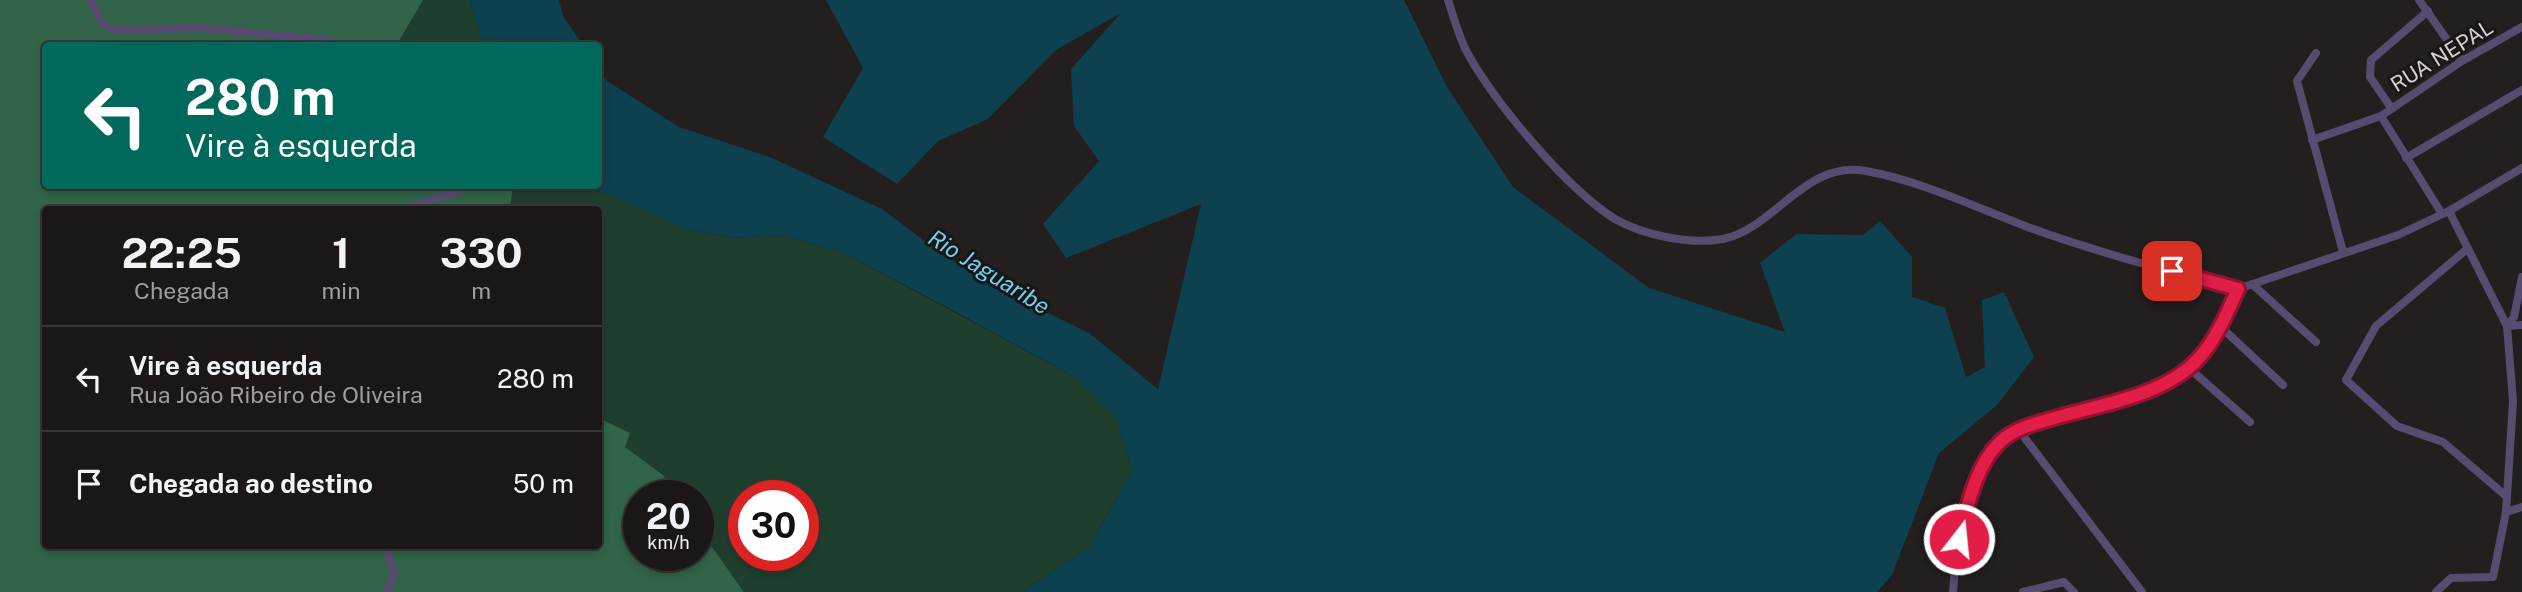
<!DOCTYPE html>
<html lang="pt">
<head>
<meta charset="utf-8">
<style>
	body { margin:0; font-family:"Public Sans",sans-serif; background:#272423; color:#f1f3f6; height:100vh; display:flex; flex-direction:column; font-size:26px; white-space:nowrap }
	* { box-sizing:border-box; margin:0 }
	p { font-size:23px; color:#9f9fa1 }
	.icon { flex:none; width:38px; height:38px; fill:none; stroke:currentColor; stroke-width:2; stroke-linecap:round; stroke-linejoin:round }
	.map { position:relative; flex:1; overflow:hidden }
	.drawer { position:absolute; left:42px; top:206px; width:560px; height:343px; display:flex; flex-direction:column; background:#1a1716; border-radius:7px; box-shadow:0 4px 10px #0003,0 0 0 2px #383635 }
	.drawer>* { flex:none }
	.guide { position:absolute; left:42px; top:42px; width:560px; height:147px; border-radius:7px; box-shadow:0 4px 10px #0003,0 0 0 2px #383635; background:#00695c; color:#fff; overflow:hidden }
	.speed { position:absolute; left:623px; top:480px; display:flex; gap:14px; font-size:35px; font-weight:700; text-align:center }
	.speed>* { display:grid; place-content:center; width:91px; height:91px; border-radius:50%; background:#1a1716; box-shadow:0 4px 10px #0003,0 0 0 2px #383635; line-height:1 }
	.speed small { font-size:18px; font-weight:400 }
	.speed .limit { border:10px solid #d22; background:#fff; color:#111 }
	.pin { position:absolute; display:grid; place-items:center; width:60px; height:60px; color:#fff; margin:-30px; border-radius:14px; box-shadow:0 4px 10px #0006 }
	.me { position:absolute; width:77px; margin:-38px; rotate:16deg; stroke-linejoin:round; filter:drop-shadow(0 0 5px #0008) }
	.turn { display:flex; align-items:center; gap:24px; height:147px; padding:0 28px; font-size:32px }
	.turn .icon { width:91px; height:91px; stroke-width:2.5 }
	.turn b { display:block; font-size:49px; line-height:60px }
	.eta { display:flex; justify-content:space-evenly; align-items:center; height:119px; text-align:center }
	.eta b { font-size:42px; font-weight:700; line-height:49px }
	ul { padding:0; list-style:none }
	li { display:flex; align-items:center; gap:21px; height:105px; padding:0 28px; border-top:2px solid #383635 }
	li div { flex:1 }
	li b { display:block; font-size:26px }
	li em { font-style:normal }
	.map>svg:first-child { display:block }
	.green { fill:#1f3f2e; fill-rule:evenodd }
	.forest { fill:#316449 }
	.water { fill:#0d4150 }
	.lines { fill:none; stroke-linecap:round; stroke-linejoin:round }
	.street { stroke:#574c70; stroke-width:8 }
	.route-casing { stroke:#92132f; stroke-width:18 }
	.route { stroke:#e11d48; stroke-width:12 }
	.labels { text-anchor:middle; stroke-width:6; stroke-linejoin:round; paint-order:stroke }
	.street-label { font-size:21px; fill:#d5d2d1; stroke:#191615 }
	.water-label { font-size:23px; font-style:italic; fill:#6fd1f1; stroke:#191615 }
</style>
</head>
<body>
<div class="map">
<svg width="2522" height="592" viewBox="0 0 2522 592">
	<rect width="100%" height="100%" fill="#231f1e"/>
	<path class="green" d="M423,0H470L483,45L397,46Z
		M513,186H591L689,230L735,238L780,235L842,252L1077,378L1117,418L1132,471L1089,547L1021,592H744L698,527V495H677L663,475L624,447L629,433L599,418L598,210H510ZM744,495H803V555H744Z"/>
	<path class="forest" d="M0,0H423L397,45L46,46V186H513L510,210H46V546H598L599,418L630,433L625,447L663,475L677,495H639V555H698V527L744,592H0Z"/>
	<path class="water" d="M470,0H559L563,16L583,45H483Z
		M826,0H1404L1447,87L1513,187L1649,288L1785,332L1760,263L1796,234L1863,235L1880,221L1912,257V297L1945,308L1966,377L1985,367L1982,300L2004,292L2034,357L1997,405L1939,453L1892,575L1877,592H1021L1089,547L1132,471L1117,418L1077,378L952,310L842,252L780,235L735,238L689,230L595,189L591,186H598L599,69L607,81L679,127L772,158L882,209L942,254L998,289L1089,333L1158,389L1201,204L1066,258L1043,224L1099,161L1074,126L1071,69L1121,13L1056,50L988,119L938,141L897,184L823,137L863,68Z"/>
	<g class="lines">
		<path class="street" d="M90,0L102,24L114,30L202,28L319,39L348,46
			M1448,0C1454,18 1459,38 1468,54C1496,104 1567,189 1615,219C1643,235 1690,245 1723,239C1774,229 1806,159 1866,171C1921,181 1973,206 2025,226C2095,252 2166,270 2238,289
			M2419,0L2462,61
			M2316,53L2297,81L2343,252
			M2392,109L2370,77L2371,60L2428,11
			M2381,116L2442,214
			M2312,140L2381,116L2462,61L2522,27
			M2406,158L2522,90
			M400,210L459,191L467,186
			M2467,249L2376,326L2346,380L2397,426L2443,442L2506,496
			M2252,284L2316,342
			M2507,326L2514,317L2522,277
			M2507,326L2522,325
			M2221,327L2283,385
			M2189,368L2250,422
			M2018,429L2142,592
			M2506,512L2522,507
			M385,546L394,574L387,592
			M1953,592C1957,535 1968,463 2018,429C2072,411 2159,401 2198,359C2217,339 2227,313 2238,289L2398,235L2449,211L2522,168
			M2023,592L2064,582L2074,592
			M2436,592L2451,578L2493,577L2506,512L2513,401L2507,326L2449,211"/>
	</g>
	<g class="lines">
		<defs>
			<path id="route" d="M1959,539C1967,508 1975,466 2000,442C2016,427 2038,423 2058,417C2104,404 2166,395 2199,358C2217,338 2227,313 2238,289L2172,271"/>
		</defs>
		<use href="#route" class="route-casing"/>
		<use href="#route" class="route"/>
	</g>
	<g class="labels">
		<g class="street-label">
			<text transform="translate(2442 56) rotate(-32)" y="7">RUA NEPAL</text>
		</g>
		<g class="water-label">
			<text transform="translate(989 272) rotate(32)" y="8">Rio Jaguaribe</text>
		</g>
	</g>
</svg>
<div class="speed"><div>20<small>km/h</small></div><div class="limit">30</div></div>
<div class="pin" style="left:2172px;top:271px;background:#d93025"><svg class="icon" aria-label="arrive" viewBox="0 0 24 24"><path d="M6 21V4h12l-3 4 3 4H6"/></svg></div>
<svg class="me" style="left:1959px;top:539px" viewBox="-20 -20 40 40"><circle r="17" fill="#e11d48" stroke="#fff" stroke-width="3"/><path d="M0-11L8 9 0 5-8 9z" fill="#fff"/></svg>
<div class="guide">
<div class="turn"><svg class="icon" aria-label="left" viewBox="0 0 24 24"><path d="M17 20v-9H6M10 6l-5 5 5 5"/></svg><div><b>280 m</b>Vire à esquerda</div></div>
</div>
<section class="drawer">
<div class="eta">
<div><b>22:25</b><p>Chegada</p></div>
<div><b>1</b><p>min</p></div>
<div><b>330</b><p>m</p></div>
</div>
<ul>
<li><svg class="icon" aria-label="left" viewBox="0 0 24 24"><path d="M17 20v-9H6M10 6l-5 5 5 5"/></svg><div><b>Vire à esquerda</b><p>Rua João Ribeiro de Oliveira</p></div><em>280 m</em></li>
<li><svg class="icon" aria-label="arrive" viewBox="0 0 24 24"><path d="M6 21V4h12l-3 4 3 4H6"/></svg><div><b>Chegada ao destino</b></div><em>50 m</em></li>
</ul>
</section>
</div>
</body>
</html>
